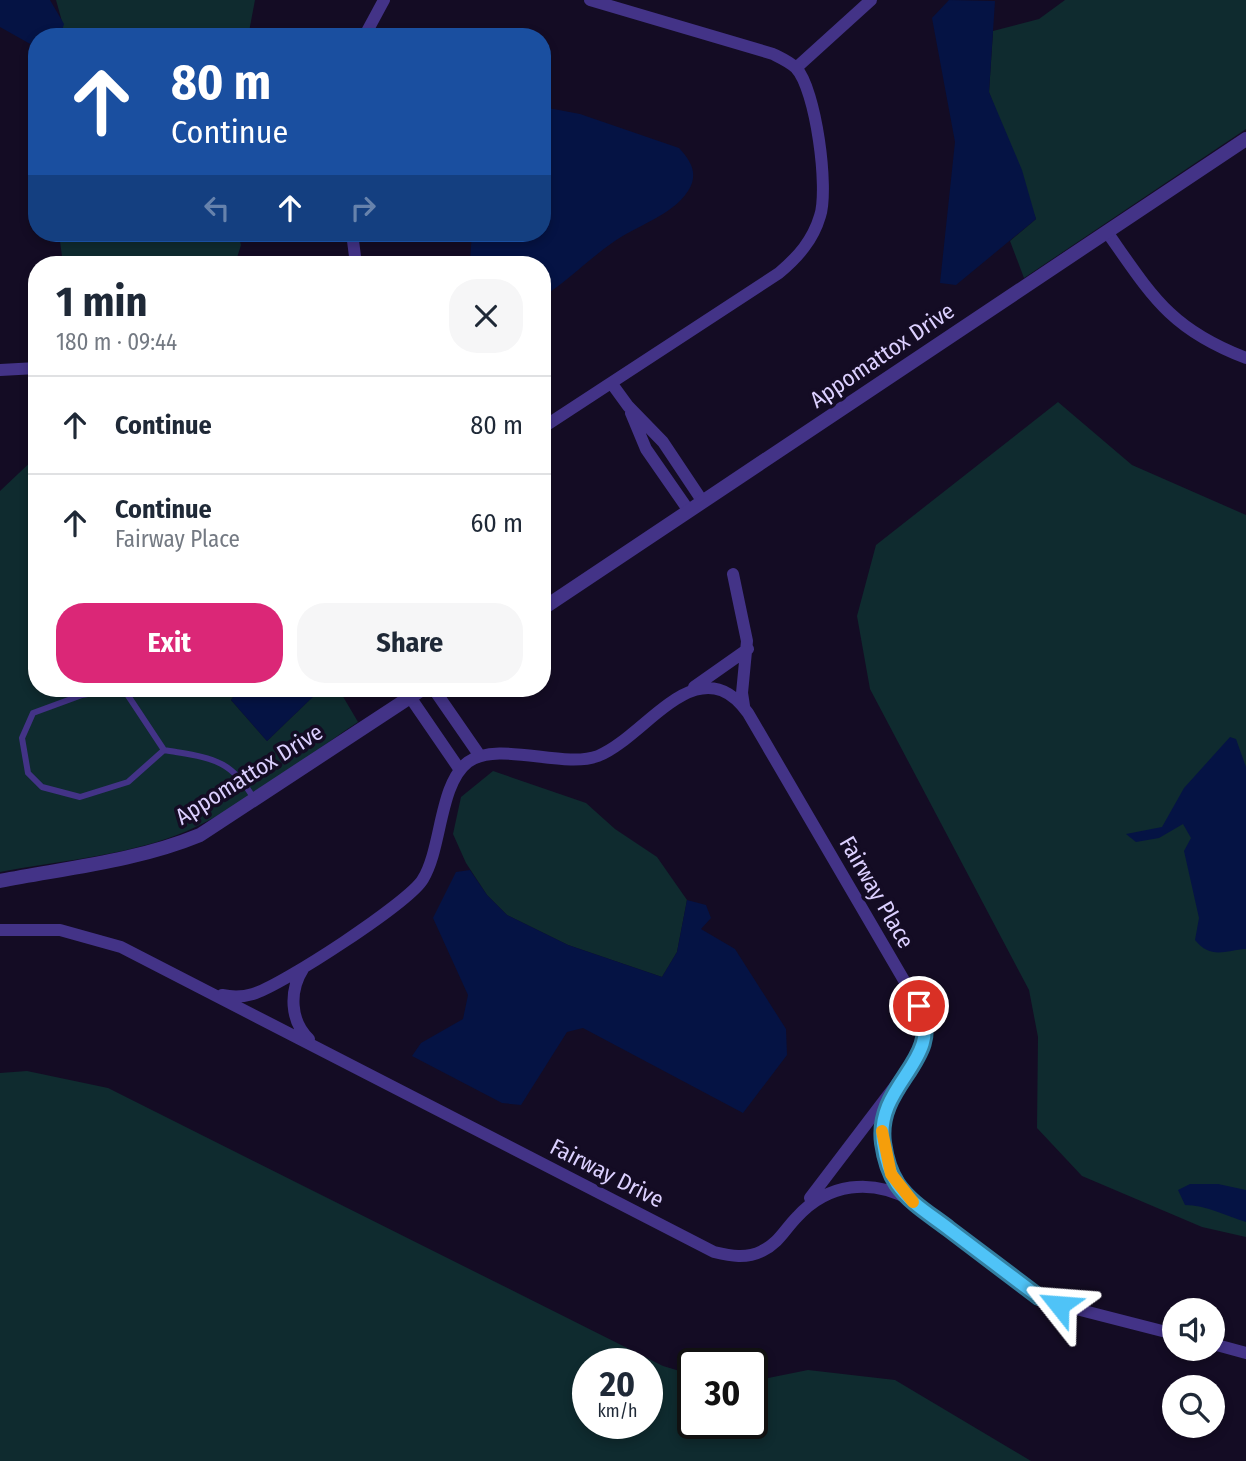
<!DOCTYPE html>
<html lang="en">
<head>
<meta charset="utf-8">
<style>
	body { margin:0; font-family:"Fira Sans Condensed",sans-serif; background:#f6f6f7; color:#1f2937; height:100vh; display:flex; flex-direction:column; font-size:26px; white-space:nowrap }
	* { box-sizing:border-box; margin:0 }
	p { font-size:23px; color:#747a83 }
	.icon { flex:none; width:38px; height:38px; fill:none; stroke:currentColor; stroke-width:2; stroke-linecap:round; stroke-linejoin:round }
	.map { position:relative; flex:1; overflow:hidden }
	.panel { position:absolute; left:28px; top:256px; width:523px; height:441px; display:flex; flex-direction:column; background:#fff; border-radius:28px; box-shadow:0 4px 10px #0003 }
	.panel>* { flex:none }
	.hud { position:absolute; left:28px; top:28px; width:523px; height:214px; border-radius:28px; box-shadow:0 4px 10px #0003; background:#1a4fa0; color:#fff; overflow:hidden }
	.buttons { position:absolute; left:1162px; top:1298px; display:grid; gap:14px }
	.buttons a { display:grid; place-items:center; width:63px; height:63px; border-radius:50%; background:#fff; box-shadow:0 4px 10px #0003; font-size:35px }
	.speed { position:absolute; left:572px; top:1348px; display:flex; gap:14px; font-size:35px; font-weight:700; text-align:center }
	.speed>* { display:grid; place-content:center; width:91px; height:91px; border-radius:50%; background:#fff; box-shadow:0 4px 10px #0003; line-height:1 }
	.speed small { font-size:18px; font-weight:400 }
	.speed .limit { border:4px solid #111; border-radius:10px; background:#fff; color:#111 }
	.pin { position:absolute; display:grid; place-items:center; width:60px; height:60px; color:#fff; margin:-30px; border:4px solid #fff; border-radius:50%; box-shadow:0 2px 7px #0007 }
	.me { position:absolute; width:77px; margin:-38px; rotate:298deg; stroke-linejoin:round; filter:drop-shadow(0 0 5px #0008) }
	.turn { display:flex; align-items:center; gap:24px; height:147px; padding:0 28px; font-size:32px }
	.turn .icon { width:91px; height:91px; stroke-width:2.5 }
	.turn b { display:block; font-size:49px; line-height:60px }
	.lanes { display:flex; align-items:center; height:66px; padding:0 28px; background:#0003; justify-content:center; gap:35px; direction:ltr }
	.lanes .off { opacity:.35 }
	.round { display:grid; place-items:center; flex:none; width:74px; height:74px; border-radius:28px; background:#f6f6f7 }
	.headline { display:flex; align-items:center; justify-content:space-between; height:119px; padding:0 28px }
	h1 { font-size:42px; font-weight:700; line-height:52px }
	.button { display:flex; gap:14px; margin-top:auto; padding:14px 28px }
	.button a { flex:1; height:80px; border-radius:28px; background:#db2777; color:#fff; font-size:28px; font-weight:700; line-height:80px; text-align:center }
	.button a+a { background:#f6f6f7; color:#1f2937 }
	ul { padding:0; list-style:none }
	li { display:flex; align-items:center; gap:21px; height:98px; padding:0 28px; border-top:2px solid #e0e1e3 }
	li div { flex:1 }
	li b { display:block; font-size:26px }
	li em { font-style:normal }
	.map>svg:first-child { display:block }
	.green { fill:#0f2b2f; fill-rule:evenodd }
	.water { fill:#051344 }
	.lines { fill:none; stroke-linecap:round; stroke-linejoin:round }
	.service { stroke:#433387; stroke-width:6 }
	.minor { stroke:#433387; stroke-width:12 }
	.tertiary { stroke:#433387; stroke-width:14 }
	.route-casing { stroke:#337fa1; stroke-width:18 }
	.route { stroke:#4fc3f7; stroke-width:12 }
	.slow { stroke:#f59e0b; stroke-width:12 }
	.labels { text-anchor:middle; stroke-width:7; stroke-linejoin:round; paint-order:stroke }
	.street-label { font-size:23px; fill:#dcd0ff; stroke:#140c24 }
</style>
</head>
<body>
<div class="map">
<svg width="1246" height="1461" viewBox="0 0 1246 1461">
	<rect width="100%" height="100%" fill="#140c24"/>
	<path class="green" d="M56,0H255L248,37H62L63,25Z
		M1065,0H1246V129L1024,278L1010,241L1036,219L989,92L993,31L1039,19Z
		M59,233H238L241,245L235,264H63Z
		M1058,402L1132,465L1246,515V1237L1202,1227L1082,1176L1037,1128L1038,1037L1029,990L870,689L857,616L876,545Z
		M37,456V688H240L231,700L267,741L322,688H338L358,722C305,757 235,813 177,835C122,856 58,861 0,872V491Z
		M493,771L586,803L615,829L657,857L687,900L677,952L662,977L568,945L507,915L487,895L466,863L453,834L461,797Z
		M27,1071L108,1088L663,1366L693,1375V1423H752L753,1381L808,1370L895,1380L1031,1461H0V1073ZM588,1363H648V1423H588Z"/>
	<path class="water" d="M0,0H50L64,24L60,37H37V45H32L0,27Z
		M949,0L995,1L989,92L1022,170L1036,219L956,285L940,283L955,142L932,18Z
		M543,107L580,114L679,148C691,161 699,174 688,191C672,216 635,226 612,243C588,260 567,281 543,297L542,264H471L470,261L472,233H542Z
		M240,688H322L267,741L231,700Z
		M1230,737L1236,739L1246,767V949C1226,950 1211,960 1195,940L1199,918L1184,851L1191,838L1183,824L1159,838L1136,842L1126,834L1162,827L1184,788Z
		M470,870L487,895L507,915L568,945L662,977L677,952L687,900L706,905L711,918L701,929L735,949L786,1029L787,1055L743,1113L583,1028L567,1032L521,1105L502,1103L412,1056L421,1043L463,1019L468,995L433,918L456,872Z
		M1190,1184H1218L1246,1190V1222C1226,1216 1206,1205 1185,1205L1178,1190Z"/>
	<g class="lines">
		<path class="service" d="M122,688L82,695L33,713L22,738L28,773L42,787L80,797L128,782L164,750
			M123,688L164,750C209,758 230,757 254,799"/>
		<path class="minor" d="M364,37L384,0
			M796,68L871,0
			M1107,232C1152,296 1170,329 1246,358
			M352,233L356,264
			M0,370L37,368
			M612,384L628,406L663,442L703,502
			M631,413L646,449L689,511
			M542,428L779,273C798,257 813,240 820,216C829,189 816,89 796,68C790,62 781,58 773,54L590,0
			M733,574L747,641L742,693L744,706
			M694,687L748,649
			M433,688L480,756
			M410,697L460,770
			M0,930H60L121,947L714,1252C731,1256 746,1259 762,1251C779,1243 785,1229 797,1217C828,1183 871,1178 911,1200L1049,1302L1174,1334
			M303,969C289,991 290,1021 309,1039
			M222,995C232,997 243,997 253,994C281,986 410,902 423,879C442,848 439,784 468,762C498,740 563,769 598,756C646,737 698,644 748,713L919,1006C928,1024 926,1039 918,1056L810,1198
			M887,1104C876,1134 884,1171 906,1195
			M1213,1344L1246,1353"/>
		<path class="tertiary" d="M542,609L1246,139
			M0,881C67,868 137,861 200,835L424,688"/>
	</g>
	<g class="lines">
		<defs>
			<path id="route" d="M919,1006C945,1060 875,1083 883,1143C885,1157 889,1172 897,1184C910,1203 931,1215 949,1229C979,1252 1009,1274 1039,1297L1059,1305"/>
		</defs>
		<use href="#route" class="route-casing"/>
		<use href="#route" class="route"/>
		<path class="slow" d="M882,1131L891,1174L913,1202"/>
	</g>
	<g class="labels">
		<g class="street-label">
			<text transform="translate(882 355) rotate(-34)" y="8">Appomattox Drive</text>
			<text transform="translate(249 774) rotate(-32)" y="8">Appomattox Drive</text>
			<text transform="translate(877 892) rotate(60)" y="8">Fairway Place</text>
			<text transform="translate(607 1173) rotate(27)" y="8">Fairway Drive</text>
		</g>
	</g>
</svg>
<div class="buttons">
<a><svg class="icon" aria-label="sound" viewBox="0 0 24 24"><path d="M4 9h4l5-4v14l-5-4H4zM17 9q2 3 0 6"/></svg></a>
<a><svg class="icon" aria-label="search" viewBox="0 0 24 24"><circle cx="10" cy="10" r="6"/><path d="M15 15l6 6"/></svg></a>
</div>
<div class="speed"><div>20<small>km/h</small></div><div class="limit">30</div></div>
<div class="pin" style="left:919px;top:1006px;background:#d93025"><svg class="icon" aria-label="arrive" viewBox="0 0 24 24"><path d="M6 21V4h12l-3 4 3 4H6"/></svg></div>
<svg class="me" style="left:1059px;top:1305px" viewBox="-20 -20 40 40"><path d="M0-17L14 15 0 8-14 15z" fill="#4fc3f7" stroke="#fff" stroke-width="4"/></svg>
<div class="hud">
<div class="turn"><svg class="icon" aria-label="ahead" viewBox="0 0 24 24"><path d="M12 20V5M6 11l6-6 6 6"/></svg><div><b>80 m</b>Continue</div></div>
<div class="lanes"><svg class="icon off" aria-label="left" viewBox="0 0 24 24"><path d="M17 20v-9H6M10 6l-5 5 5 5"/></svg><svg class="icon" aria-label="ahead" viewBox="0 0 24 24"><path d="M12 20V5M6 11l6-6 6 6"/></svg><svg class="icon off" aria-label="right" viewBox="0 0 24 24"><path d="M7 20v-9h11M14 6l5 5-5 5"/></svg></div>
</div>
<section class="panel">
<div class="headline"><div><h1>1 min</h1><p>180 m · 09:44</p></div><a class="round"><svg class="icon" aria-label="close" viewBox="0 0 24 24"><path d="M6 6l12 12M18 6L6 18"/></svg></a></div>
<ul>
<li><svg class="icon" aria-label="ahead" viewBox="0 0 24 24"><path d="M12 20V5M6 11l6-6 6 6"/></svg><div><b>Continue</b></div><em>80 m</em></li>
<li><svg class="icon" aria-label="ahead" viewBox="0 0 24 24"><path d="M12 20V5M6 11l6-6 6 6"/></svg><div><b>Continue</b><p>Fairway Place</p></div><em>60 m</em></li>
</ul>
<div class="button"><a>Exit</a><a>Share</a></div>
</section>
</div>
</body>
</html>
